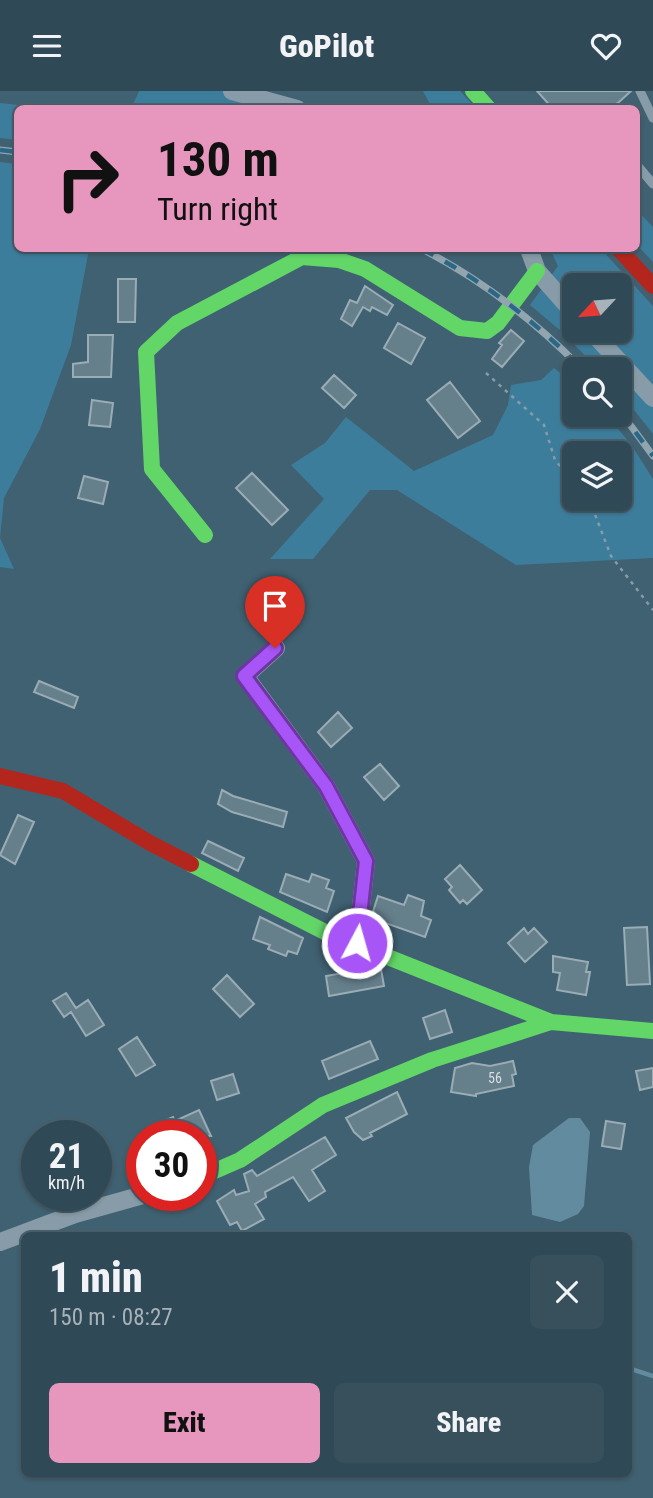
<!DOCTYPE html>
<html lang="en">
<head>
<meta charset="utf-8">
<style>
	body { margin:0; font-family:"Roboto Condensed",sans-serif; background:#38505c; color:#f1f3f6; height:100vh; display:flex; flex-direction:column; font-size:26px; white-space:nowrap }
	* { box-sizing:border-box; margin:0 }
	p { font-size:23px; color:#a8b2b9 }
	.icon { flex:none; width:38px; height:38px; fill:none; stroke:currentColor; stroke-width:2; stroke-linecap:round; stroke-linejoin:round }
	.map { position:relative; flex:1; overflow:hidden }
	.sheet { position:absolute; left:21px; top:1141px; width:611px; height:245px; display:flex; flex-direction:column; background:#304956; border-radius:10px; box-shadow:0 2px 5px #0004,0 0 0 2px #4b616c }
	.sheet>* { flex:none }
	.top-card { position:absolute; left:14px; top:14px; width:626px; height:147px; border-radius:10px; box-shadow:0 2px 5px #0004,0 0 0 2px #4b616c; background:#e797bd; color:#111; overflow:hidden }
	.needle { width:46px; rotate:244deg }
	.fabs { position:absolute; left:562px; top:182px; display:grid; gap:14px }
	.fabs a { display:grid; place-items:center; width:70px; height:70px; border-radius:10px; background:#304956; box-shadow:0 2px 5px #0004,0 0 0 2px #4b616c; font-size:35px }
	.speed { position:absolute; left:21px; top:1029px; display:flex; gap:14px; font-size:35px; font-weight:700; text-align:center }
	.speed>* { display:grid; place-content:center; width:91px; height:91px; border-radius:50%; background:#304956; box-shadow:0 2px 5px #0004,0 0 0 2px #4b616c; line-height:1 }
	.speed small { font-size:18px; font-weight:400 }
	.speed .limit { border:10px solid #d22; background:#fff; color:#111 }
	.pin { position:absolute; display:grid; place-items:center; width:60px; height:60px; color:#fff; margin:-72px -30px; border-radius:50% 50% 50% 0; rotate:-45deg; box-shadow:0 0 7px #0007 }
	.pin .icon { rotate:45deg }
	.me { position:absolute; width:77px; margin:-38px; rotate:6deg; stroke-linejoin:round; filter:drop-shadow(0 0 5px #0008) }
	.turn { display:flex; align-items:center; gap:24px; height:147px; padding:0 28px; font-size:32px }
	.turn .icon { width:91px; height:91px; stroke-width:2.5 }
	.turn b { display:block; font-size:49px; line-height:60px }
	.round { display:grid; place-items:center; flex:none; width:74px; height:74px; border-radius:10px; background:#38505c }
	.headline { display:flex; align-items:center; justify-content:space-between; height:119px; padding:0 28px }
	h1 { font-size:42px; font-weight:800; line-height:52px }
	.action { display:flex; gap:14px; margin-top:auto; padding:14px 28px }
	.action a { flex:1; height:80px; border-radius:10px; background:#e797bd; color:#111; font-size:28px; font-weight:800; line-height:80px; text-align:center }
	.action a+a { background:#38505c; color:#f1f3f6 }
	header { display:flex; justify-content:space-between; align-items:center; height:91px; padding:0 28px; background:#304956; font-size:32px; font-weight:800 }
	.map>svg:first-child { display:block }
	.green { fill:#3d7d9c; fill-rule:evenodd }
	.water { fill:#638b9f }
	.lines { fill:none; stroke-linecap:round; stroke-linejoin:round }
	.stream { stroke:#638b9f; stroke-width:4.5 }
	.building { fill:#657f8b; stroke:#9aacb6; stroke-width:2 }
	.path { stroke:#879ca8; stroke-width:2.5; stroke-dasharray:3.5 5; stroke-linecap:butt }
	.lane { stroke:#879ca8; stroke-width:9 }
	.street { stroke:#879ca8; stroke-width:18 }
	.fast { stroke:#63d668; stroke-width:16 }
	.jam { stroke:#b3261e; stroke-width:16 }
	.rail-casing { stroke:#92a5af; stroke-width:7 }
	.rail { stroke:#2b6787; stroke-width:4.5; stroke-dasharray:13; stroke-linecap:butt }
	.route-casing { stroke:#6d37a1; stroke-width:18 }
	.route { stroke:#a855f7; stroke-width:12 }
	.labels { text-anchor:middle; stroke-width:7; stroke-linejoin:round; paint-order:stroke }
	.number-label { font-size:14px; fill:#d8dfe2 }
</style>
</head>
<body>
<header><svg class="icon" aria-label="menu" viewBox="0 0 24 24"><path d="M4 6h16M4 12h16M4 18h16"/></svg>GoPilot<svg class="icon" aria-label="heart" viewBox="0 0 24 24"><path d="M12 20l-8-8c-3-5 5-10 8-4 3-6 11-1 8 4z"/></svg></header>
<div class="map">
<svg width="653" height="1407" viewBox="0 0 653 1407">
	<rect width="100%" height="100%" fill="#406172"/>
	<path class="green" d="M139,0H252L249,17L131,18Z
		M423,0H460L476,17H432Z
		M0,12L46,17L18,18L17,49L0,47Z
		M0,71L17,73L18,158H89L71,254L40,338L4,407L0,447L14,478L0,476Z
		M637,119L653,136V171L637,154Z
		M550,158H601L653,215V343L620,301V278H598L561,240L530,214L558,175ZM574,194H620V240H574Z
		M554,277L574,293V324H607L632,355L653,388V467L516,474L397,399H370L313,468H270L324,408L291,374L325,352L346,326L414,380L493,344L508,314L511,294L541,289ZM574,362H620V408H574Z"/>
	<path class="water" d="M569,1027H580L590,1041L584,1115L578,1123L560,1131L532,1124L529,1076L533,1054Z"/>
	<g class="lines">
		<path class="stream" d="M628,1277L653,1285"/>
	</g>
	<path class="building" d="M537,0H631L618,12L605,18H553Z
		M118,188H136L135,231H118Z
		M365,195L393,214L387,224L372,216L370,220L363,216L352,235L341,228L350,209L357,212Z
		M398,232L425,247L411,273L384,257Z
		M511,239L524,250L502,276L492,268L502,254L499,252Z
		M88,244H113L111,286H73V273L88,271Z
		M334,284L356,304L344,317L322,297Z
		M450,291L480,330L458,347L427,309Z
		M92,309L113,312L110,336L89,334Z
		M252,382L288,419L272,434L236,397Z
		M84,385L108,391L103,413L78,407Z
		M39,590L78,606L74,617L34,601Z
		M338,621L352,637L331,656L318,641Z
		M380,673L399,695L384,709L364,686Z
		M222,699L233,705L287,721L283,736L232,721L218,713Z
		M18,724L34,731L15,773L0,764Z
		M208,750L244,767L238,780L202,762Z
		M460,774L482,799L467,813L463,809L460,812L449,799L452,796L445,788Z
		M286,783L309,791L312,783L329,789L326,797L334,800L327,821L280,801Z
		M408,804L424,810L421,825L431,829L425,846L371,827L378,805L404,814Z
		M260,826L303,847L297,863L288,860L286,865L268,858L270,854L253,848Z
		M647,836L650,893L627,894L624,837Z
		M524,837L528,843L534,837L547,851L525,871L508,852Z
		M553,865L588,871L586,881H590L586,904L557,899L560,882L553,881Z
		M377,876L381,878L384,895L329,905L326,885Z
		M227,884L254,913L240,926L213,898Z
		M66,902L76,917L88,909L104,934L86,945L71,921L64,926L53,910Z
		M445,919L452,941L430,948L423,927Z
		M137,946L155,974L136,985L119,958Z
		M370,950L378,968L329,988L322,970Z
		M513,970L516,983L512,984L514,995L476,1003V1005L451,1001L455,977L472,972L490,975Z
		M653,977V996L640,999L636,980Z
		M233,983L239,1002L217,1009L211,990Z
		M397,1001L407,1023L370,1042L372,1045L363,1049L354,1041L346,1027Z
		M199,1019L211,1045H156L152,1035L173,1026L175,1030Z
		M606,1030L625,1033L621,1058L602,1055Z
		M325,1046L336,1064L312,1079L325,1100L309,1110L293,1086L265,1101L266,1106L255,1113L264,1128L242,1140L237,1131L230,1134L217,1110L234,1099L236,1104L249,1100L244,1083L252,1079L257,1085Z"/>
	<g class="lines">
		<path class="path" d="M486,282L544,334L555,369L574,391
			M589,408L611,465L653,519"/>
		<path class="lane" d="M640,0L653,27
			M637,74L653,93"/>
		<path class="street" d="M232,0L297,18
			M529,158L537,180L574,222
			M591,240L653,307
			M276,557L245,585L326,695L366,770L357,852
			M0,1151L75,1123L143,1104"/>
		<path class="fast" d="M473,0L489,18
			M205,444L152,378L146,261L177,232L302,166L339,169L365,178L460,237L487,240L498,232L537,180
			M191,773L325,841L551,931L653,940
			M201,1086L240,1069L323,1014L432,969L551,931"/>
		<path class="jam" d="M619,158L653,195
			M0,685L63,700L150,752L191,773"/>
		<defs>
			<path id="rail" d="M0,59L18,61
				M422,158C482,189 535,230 582,278
				M620,320L653,365"/>
		</defs>
		<use href="#rail" class="rail-casing"/>
		<use href="#rail" class="rail"/>
	</g>
	<g class="lines">
		<defs>
			<path id="route" d="M275,557L244,585L326,695L366,770L357,852"/>
		</defs>
		<use href="#route" class="route-casing"/>
		<use href="#route" class="route"/>
	</g>
	<g class="labels">
		<g class="number-label">
			<text x="495" y="992">56</text>
		</g>
	</g>
</svg>
<div class="fabs">
<a><svg class="needle" viewBox="-14 -14 28 28"><path d="M0-13l5 13h-10z" fill="#e53935"/><path d="M0 13l5-13h-10z" fill="#a8b2b9"/></svg></a>
<a><svg class="icon" aria-label="search" viewBox="0 0 24 24"><circle cx="10" cy="10" r="6"/><path d="M15 15l6 6"/></svg></a>
<a><svg class="icon" aria-label="layers" viewBox="0 0 24 24"><path d="M12 4l9 5-9 5-9-5zM3 14l9 5 9-5"/></svg></a>
</div>
<div class="speed"><div>21<small>km/h</small></div><div class="limit">30</div></div>
<div class="pin" style="left:275px;top:557px;background:#d93025"><svg class="icon" aria-label="arrive" viewBox="0 0 24 24"><path d="M6 21V4h12l-3 4 3 4H6"/></svg></div>
<svg class="me" style="left:357px;top:852px" viewBox="-20 -20 40 40"><circle r="17" fill="#a855f7" stroke="#fff" stroke-width="3"/><path d="M0-11L8 9 0 5-8 9z" fill="#fff"/></svg>
<div class="top-card">
<div class="turn"><svg class="icon" aria-label="right" viewBox="0 0 24 24"><path d="M7 20v-9h11M14 6l5 5-5 5"/></svg><div><b>130 m</b>Turn right</div></div>
</div>
<section class="sheet">
<div class="headline"><div><h1>1 min</h1><p>150 m · 08:27</p></div><a class="round"><svg class="icon" aria-label="close" viewBox="0 0 24 24"><path d="M6 6l12 12M18 6L6 18"/></svg></a></div>
<div class="action"><a>Exit</a><a>Share</a></div>
</section>
</div>
</body>
</html>
